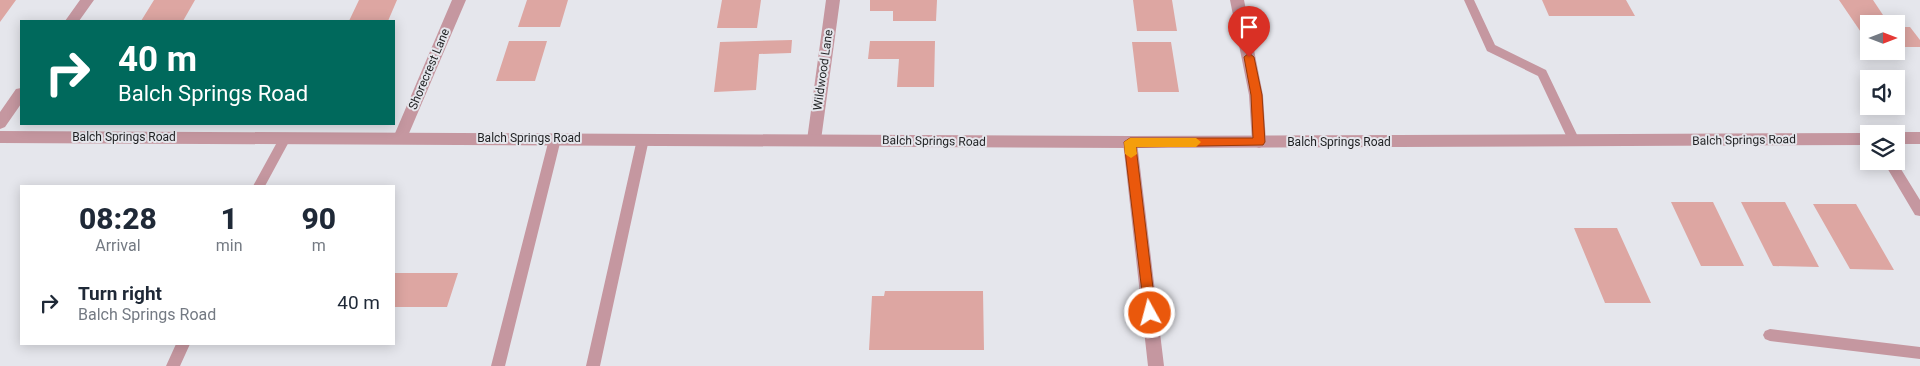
<!DOCTYPE html>
<html lang="en">
<head>
<meta charset="utf-8">
<style>
	body { margin:0; font-family:Roboto,sans-serif; background:#f2f2f3; color:#1f2937; height:100vh; display:flex; flex-direction:column; font-size:19px; white-space:nowrap }
	* { box-sizing:border-box; margin:0 }
	p { font-size:16px; color:#747a83 }
	.icon { flex:none; width:28px; height:28px; fill:none; stroke:currentColor; stroke-width:2; stroke-linecap:round; stroke-linejoin:round }
	.map { position:relative; flex:1; overflow:hidden }
	.drawer { position:absolute; left:20px; top:185px; width:375px; height:160px; display:flex; flex-direction:column; background:#fff; border-radius:0px; box-shadow:0 2px 12px #0003 }
	.drawer>* { flex:none }
	.banner { position:absolute; left:20px; top:20px; width:375px; height:105px; border-radius:0px; box-shadow:0 2px 12px #0003; background:#00695c; color:#fff; overflow:hidden }
	.needle { width:32px; rotate:90deg }
	.tools { position:absolute; left:1860px; top:15px; display:grid; gap:10px }
	.tools a { display:grid; place-items:center; width:45px; height:45px; border-radius:0px; background:#fff; box-shadow:0 2px 12px #0003; font-size:25px }
	.pin { position:absolute; display:grid; place-items:center; width:42px; height:42px; color:#fff; margin:-51px -21px; border-radius:50% 50% 50% 0; rotate:-45deg; box-shadow:0 0 5px #0007 }
	.pin .icon { rotate:45deg }
	.me { position:absolute; width:55px; margin:-28px; rotate:353deg; stroke-linejoin:round; filter:drop-shadow(0 0 4px #0008) }
	.turn { display:flex; align-items:center; gap:18px; height:105px; padding:0 15px; font-size:22px }
	.turn .icon { width:65px; height:65px; stroke-width:2.5 }
	.turn b { display:block; font-size:35px; line-height:42px }
	.eta { display:flex; justify-content:space-evenly; align-items:center; height:85px; text-align:center }
	.eta b { font-size:30px; font-weight:800; line-height:35px }
	ul { padding:0; list-style:none }
	li { display:flex; align-items:center; gap:15px; height:65px; padding:0 15px }
	li div { flex:1 }
	li b { display:block; font-size:19px }
	li em { font-style:normal }
	.map>svg:first-child { display:block }
	.building { fill:#dda6a2 }
	.lines { fill:none; stroke-linecap:round; stroke-linejoin:round }
	.service { fill:#c597a0; fill-rule:evenodd }
	.minor { fill:#c597a0; fill-rule:evenodd }
	.tertiary { fill:#c597a0; fill-rule:evenodd }
	.route { fill:#ea580c; stroke:#983908 }
	.slow { fill:#f59e0b }
	.labels { text-anchor:middle; stroke-width:4; stroke-linejoin:round; paint-order:stroke }
	.street-label { font-size:12px; fill:#1f2022; stroke:#e5e6ec }
</style>
</head>
<body>
<div class="map">
<svg width="1920" height="366" viewBox="0 0 1920 366">
	<rect width="100%" height="100%" fill="#e5e6ec"/>
	<path class="building" d="M0,0H16L0,22Z
		M154,0H195L183,21H141Z
		M359,0H397L388,21H349Z
		M527,0H568L560,27H518Z
		M722,0H761L757,28H717Z
		M870,0H937L936,21H893V11H870Z
		M1133,0H1172L1177,31H1137Z
		M1542,0H1626L1635,16H1549Z
		M1839,0H1873L1889,24H1869V44Z
		M1896,27H1910L1920,40V47H1896Z
		M792,40L791,53L759,54L756,90L714,92L720,42Z
		M509,41H547L535,81H496Z
		M870,41H935L934,87H897L899,59H868Z
		M1132,42H1171L1179,92H1138Z
		M1671,202H1713L1744,266H1701Z
		M1741,202H1785L1819,267L1773,266Z
		M1813,204H1856L1894,270L1850,269Z
		M1574,228H1617L1651,303H1605Z
		M394,273H458L447,307H394Z
		M885,291H983L984,350H869L872,296H884Z"/>
	<g class="lines">
		<path class="service" d="M1464,0H1474L1495,45L1546,70L1580,141L1578,144H1570L1538,76L1487,51Z
			M285,133L289,135L291,138L265,186H253L281,135Z
			M555,134L559,136L561,139L505,366H491L549,139L551,136Z
			M643,134L647,136L649,139L600,366H586L637,139L639,136Z
			M1883,161H1896L1920,200V216L1915,215Z
			M1770,329L1920,347V359L1770,341L1765,339L1763,335L1765,331Z
			M176,344H190L180,366H166Z"/>
		<path class="minor" d="M80,0H94L79,21H65Z
			M452,0H466L407,138L405,142L400,144L395,142L393,138Z
			M826,0H840L821,140L819,144L814,146L809,144L807,140Z
			M1230,0H1244L1263,95L1266,142L1264,146L1259,148L1254,146L1252,142L1249,95Z
			M21,88V104L5,127L0,129V112L16,89Z
			M1130,136L1135,138L1137,142L1164,366H1148L1123,142L1125,138Z"/>
		<path class="tertiary" d="M0,131L1130,136L1869,133L1871,134H1869V145L1130,148L0,143Z
			M1896,132H1920V144H1896V134H1891Z"/>
	</g>
	<path class="route" d="M1249,53L1254,57L1262,95L1265,142L1263,145L1136,147L1156,313L1154,317L1150,319L1145,317L1124,142L1130,138H1253L1251,95L1244,57Z"/>
	<path class="slow" d="M1130,138H1196L1201,142L1196,147H1136L1137,154L1131,158L1125,154L1124,142Z"/>
	<g class="labels">
		<g class="street-label">
			<text transform="translate(429 69) rotate(-67)" y="4">Shorecrest Lane</text>
			<text transform="translate(823 70) rotate(-82)" y="4">Wildwood Lane</text>
			<text x="124" y="141">Balch Springs Road</text>
			<text x="529" y="142">Balch Springs Road</text>
			<text transform="translate(1744 140) rotate(-1)" y="4">Balch Springs Road</text>
			<text transform="translate(934 141) rotate(1)" y="4">Balch Springs Road</text>
			<text x="1339" y="146">Balch Springs Road</text>
		</g>
	</g>
</svg>
<div class="tools">
<a><svg class="needle" viewBox="-14 -14 28 28"><path d="M0-13l5 13h-10z" fill="#e53935"/><path d="M0 13l5-13h-10z" fill="#747a83"/></svg></a>
<a><svg class="icon" aria-label="sound" viewBox="0 0 24 24"><path d="M4 9h4l5-4v14l-5-4H4zM17 9q2 3 0 6"/></svg></a>
<a><svg class="icon" aria-label="layers" viewBox="0 0 24 24"><path d="M12 4l9 5-9 5-9-5zM3 14l9 5 9-5"/></svg></a>
</div>
<div class="pin" style="left:1249px;top:57px;background:#d93025"><svg class="icon" aria-label="arrive" viewBox="0 0 24 24"><path d="M6 21V4h12l-3 4 3 4H6"/></svg></div>
<svg class="me" style="left:1150px;top:313px" viewBox="-20 -20 40 40"><circle r="17" fill="#ea580c" stroke="#fff" stroke-width="3"/><path d="M0-11L8 9 0 5-8 9z" fill="#fff"/></svg>
<div class="banner">
<div class="turn"><svg class="icon" aria-label="right" viewBox="0 0 24 24"><path d="M7 20v-9h11M14 6l5 5-5 5"/></svg><div><b>40 m</b>Balch Springs Road</div></div>
</div>
<section class="drawer">
<div class="eta">
<div><b>08:28</b><p>Arrival</p></div>
<div><b>1</b><p>min</p></div>
<div><b>90</b><p>m</p></div>
</div>
<ul>
<li><svg class="icon" aria-label="right" viewBox="0 0 24 24"><path d="M7 20v-9h11M14 6l5 5-5 5"/></svg><div><b>Turn right</b><p>Balch Springs Road</p></div><em>40 m</em></li>
</ul>
</section>
</div>
</body>
</html>
